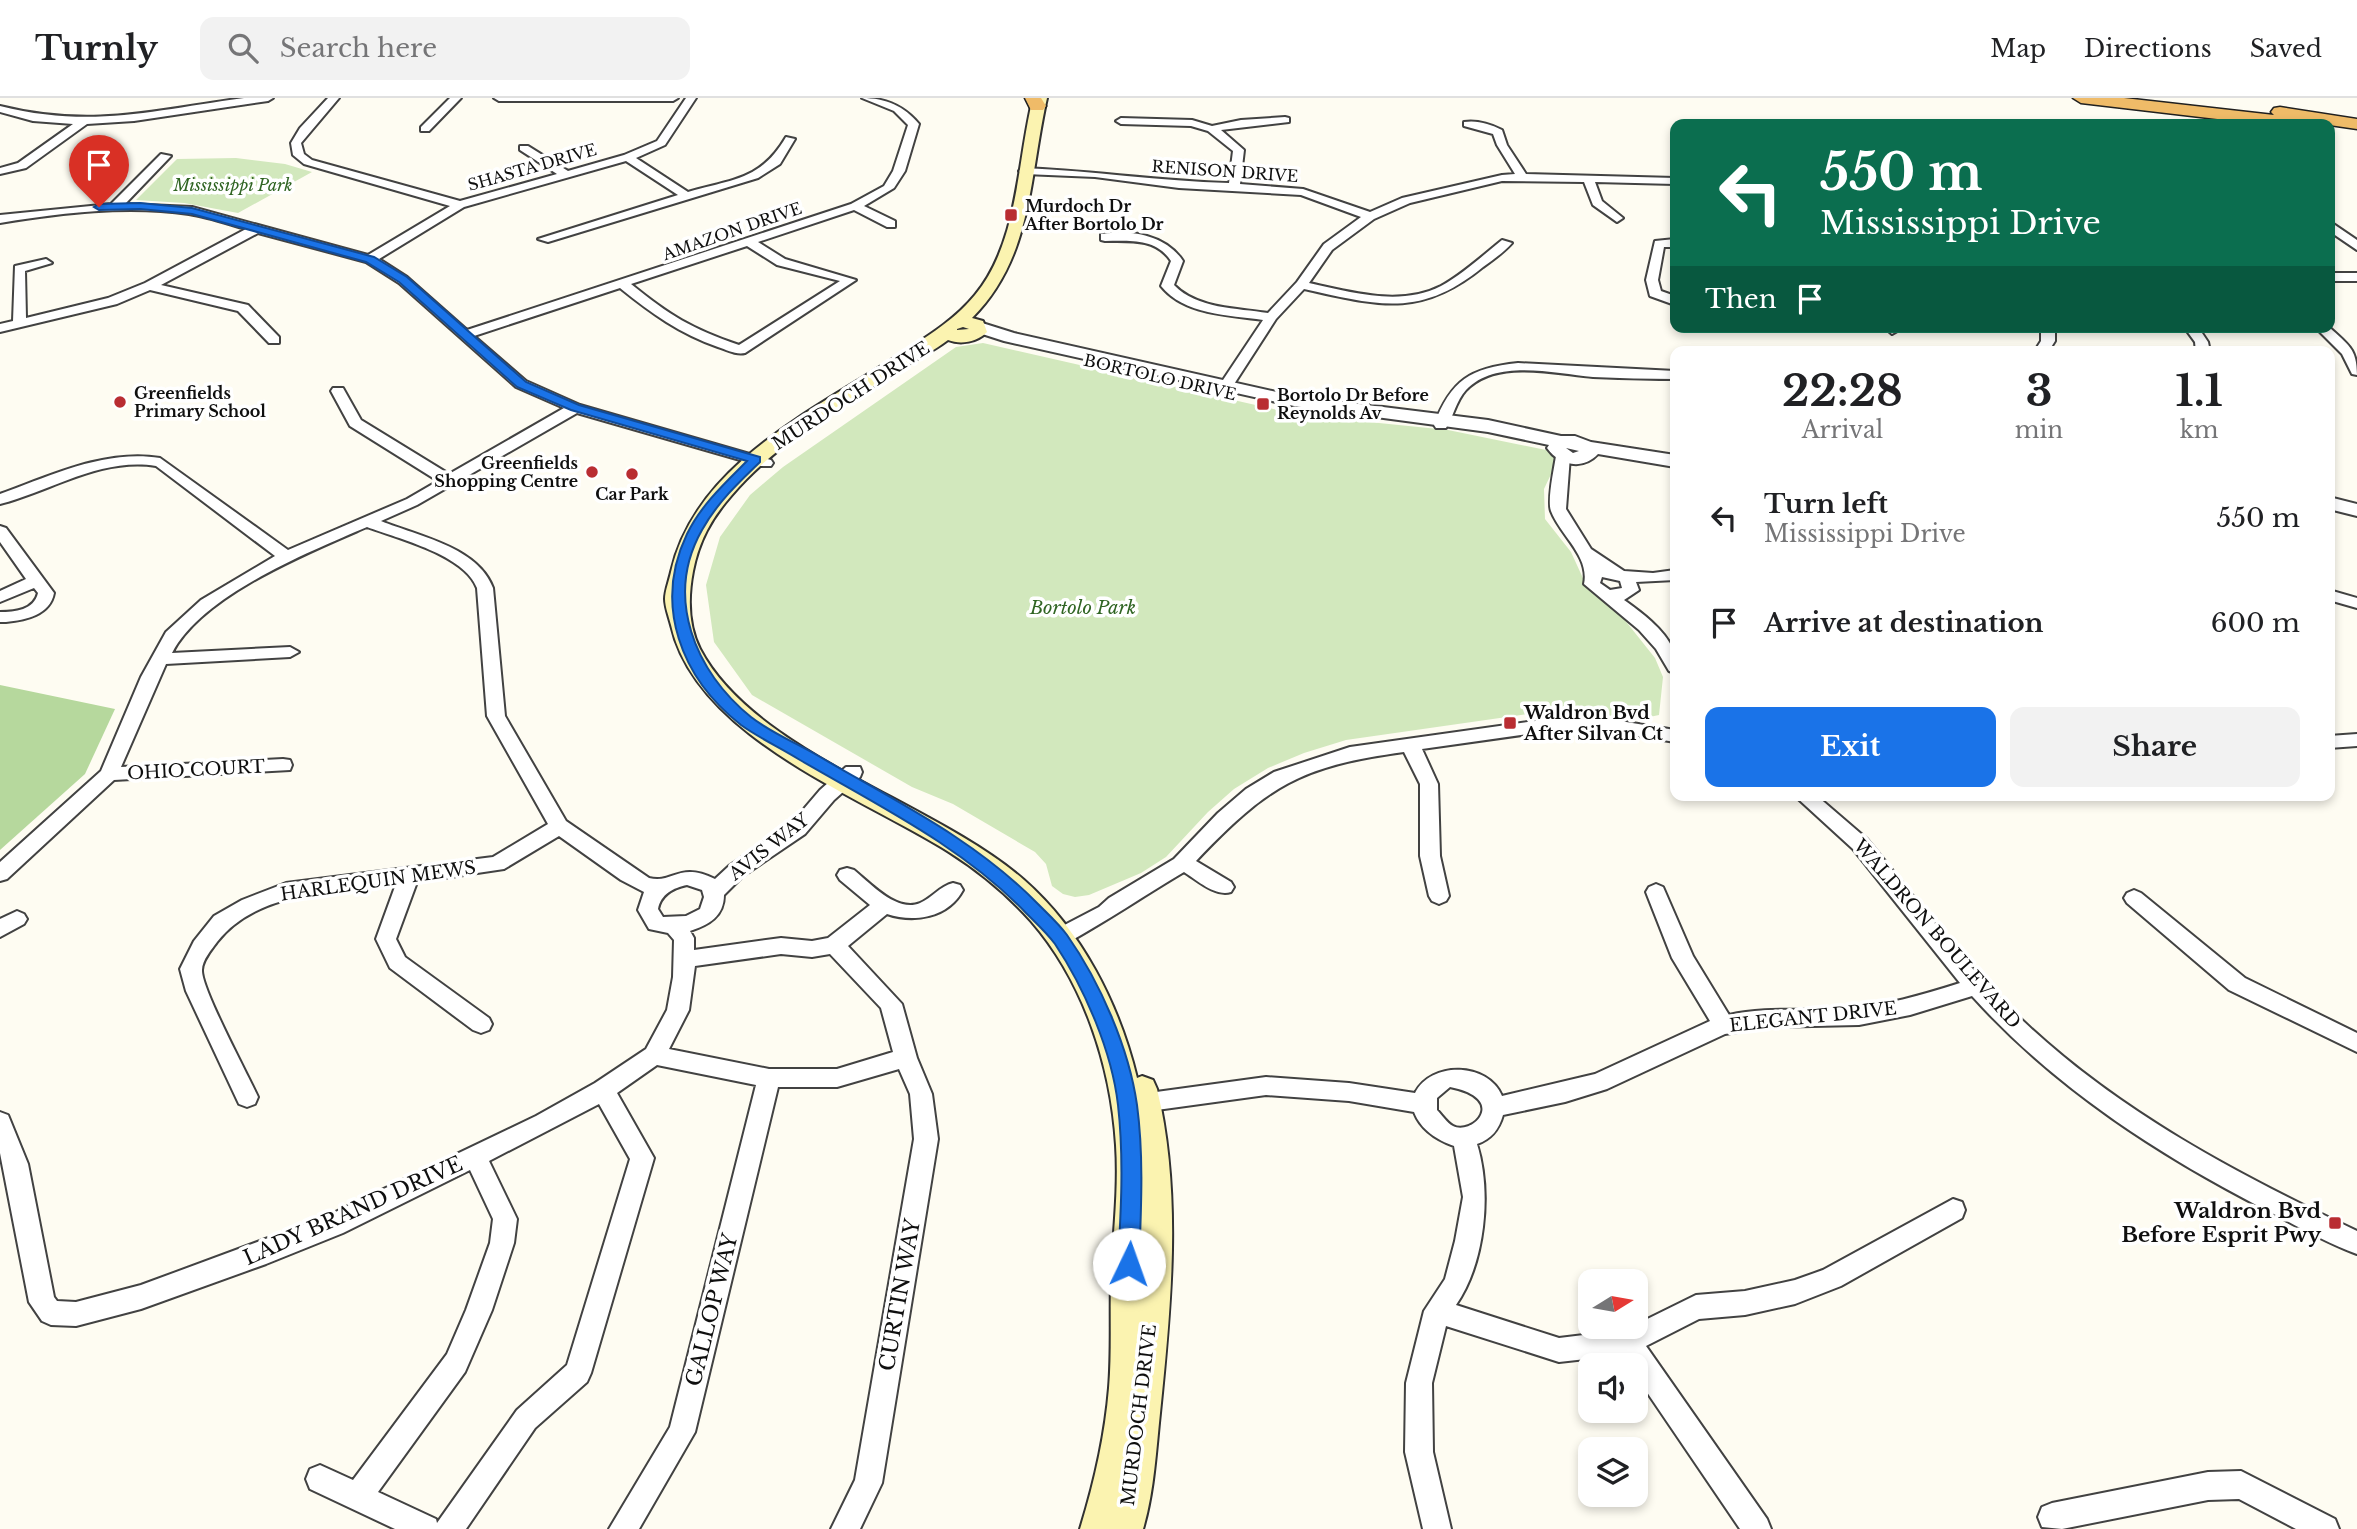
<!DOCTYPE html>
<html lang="en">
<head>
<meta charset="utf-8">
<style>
	body { margin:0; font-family:"Libre Baskerville",serif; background:#f2f2f2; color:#202124; height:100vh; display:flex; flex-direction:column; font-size:26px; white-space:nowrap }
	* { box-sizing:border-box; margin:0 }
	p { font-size:23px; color:#757577 }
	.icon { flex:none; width:38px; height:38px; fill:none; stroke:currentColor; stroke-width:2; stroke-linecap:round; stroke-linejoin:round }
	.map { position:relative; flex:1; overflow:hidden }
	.panel { position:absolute; left:1670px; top:248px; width:665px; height:455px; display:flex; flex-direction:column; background:#fff; border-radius:14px; box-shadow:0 4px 10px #0003 }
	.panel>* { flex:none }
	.hud { position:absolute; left:1670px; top:21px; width:665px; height:214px; border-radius:14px; box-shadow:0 4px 10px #0003; background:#0b6e4f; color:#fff; overflow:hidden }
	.needle { width:46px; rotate:79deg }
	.fabs { position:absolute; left:1578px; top:1171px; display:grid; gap:14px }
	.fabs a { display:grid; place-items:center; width:70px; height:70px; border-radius:14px; background:#fff; box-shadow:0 4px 10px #0003; font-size:35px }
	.pin { position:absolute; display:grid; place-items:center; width:60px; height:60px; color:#fff; margin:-72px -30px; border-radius:50% 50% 50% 0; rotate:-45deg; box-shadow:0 0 7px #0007 }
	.pin .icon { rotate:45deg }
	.me { position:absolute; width:77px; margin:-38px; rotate:3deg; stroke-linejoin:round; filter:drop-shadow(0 0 5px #0008) }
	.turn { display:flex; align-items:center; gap:24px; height:147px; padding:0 35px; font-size:32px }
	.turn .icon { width:91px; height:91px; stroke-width:2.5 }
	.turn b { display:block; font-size:49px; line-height:60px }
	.then { display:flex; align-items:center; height:66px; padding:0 35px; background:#0003; gap:14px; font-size:26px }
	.eta { display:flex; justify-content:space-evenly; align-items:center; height:119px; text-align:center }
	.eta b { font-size:42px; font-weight:700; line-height:49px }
	.action { display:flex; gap:14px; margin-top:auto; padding:14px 35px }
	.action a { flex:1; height:80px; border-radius:14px; background:#1a73e8; color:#fff; font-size:28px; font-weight:700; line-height:80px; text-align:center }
	.action a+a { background:#f2f2f2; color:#202124 }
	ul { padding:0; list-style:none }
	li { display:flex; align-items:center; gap:21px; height:105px; padding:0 35px }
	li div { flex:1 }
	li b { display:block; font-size:26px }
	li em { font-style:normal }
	header { display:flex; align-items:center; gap:42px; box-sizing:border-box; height:98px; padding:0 35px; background:#fff; border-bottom:2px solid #e0e0e0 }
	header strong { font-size:33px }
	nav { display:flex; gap:38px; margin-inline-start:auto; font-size:24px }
	.search { width:490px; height:63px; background:#f2f2f2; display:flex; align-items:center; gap:18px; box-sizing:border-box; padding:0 24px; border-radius:14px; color:#757577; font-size:26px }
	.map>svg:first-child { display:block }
	.green { fill:#d2e8bd }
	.forest { fill:#b6d89d }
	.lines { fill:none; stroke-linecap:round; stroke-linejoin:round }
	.minor-casing { stroke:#424242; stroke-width:4 }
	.tertiary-casing { stroke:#424242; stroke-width:4 }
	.secondary-casing { stroke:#313131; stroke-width:4 }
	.trunk-casing { stroke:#202020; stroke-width:3 }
	.minor { fill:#fff; fill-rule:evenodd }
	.tertiary { fill:#fff; fill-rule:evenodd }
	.secondary { fill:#fbf3b0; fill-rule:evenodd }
	.trunk { fill:#efbb68; fill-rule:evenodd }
	.route { fill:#1a73e8; stroke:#114b97; stroke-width:2 }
	.poi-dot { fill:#b92d32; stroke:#fff; stroke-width:2.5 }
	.labels { text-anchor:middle; stroke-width:7; stroke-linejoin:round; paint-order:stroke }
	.far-street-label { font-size:16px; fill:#0f0f0f; stroke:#fff }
	.far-park-label { font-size:16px; font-style:italic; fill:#2f6422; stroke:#fff }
	.far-poi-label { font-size:16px; font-weight:bold; fill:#0f0f0f; stroke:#fff; text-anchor:start }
	.street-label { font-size:18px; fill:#0f0f0f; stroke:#fff }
	.park-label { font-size:18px; font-style:italic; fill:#2f6422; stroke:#fff }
	.poi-label { font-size:18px; font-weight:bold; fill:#0f0f0f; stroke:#fff; text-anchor:start }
	.near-street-label { font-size:21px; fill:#0f0f0f; stroke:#fff }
	.near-poi-label { font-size:21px; font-weight:bold; fill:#0f0f0f; stroke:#fff; text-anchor:end }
</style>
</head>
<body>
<header>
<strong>Turnly</strong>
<div class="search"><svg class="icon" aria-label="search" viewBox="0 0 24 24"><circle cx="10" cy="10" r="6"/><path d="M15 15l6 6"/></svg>Search here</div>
<nav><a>Map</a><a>Directions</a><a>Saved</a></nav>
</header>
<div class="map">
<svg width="2357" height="1431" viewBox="0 0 2357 1431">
	<rect width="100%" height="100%" fill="#fefcf2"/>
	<path class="green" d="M236,60L285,66L312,74L238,115L184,105L136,102L177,61Z
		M983,245L1300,317L1448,332L1561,355L1544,391L1545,421L1571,454L1587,489L1620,516L1655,560L1663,579L1659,617L1640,621L1567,614L1528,616L1346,642L1304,655L1268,670L1234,691L1208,714L1166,759L1141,775L1089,797L1075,799L1063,796L1052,788L1046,766L1035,754L953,706L912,689L752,597L714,544L706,487L720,439L750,397L783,369L956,249Z"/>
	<path class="forest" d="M0,587L115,611L85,676L0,752Z"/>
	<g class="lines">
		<defs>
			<path id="minor" d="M244,0H273L268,3L134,23L87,26L26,70L0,76V70L18,65L73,26L33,23L0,14V8C92,31 154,12 244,0Z
				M328,0H339L301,45L304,56L312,62L460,103L557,76L520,52V48H528L568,73L624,57L657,43L686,0H696L665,47L636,60L688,94C733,81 761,82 786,39L795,41L780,66L758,80L548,144L538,141L678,97L626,63L464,109L379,161L407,179L467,232L851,106L884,88L893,73L908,27L894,13L862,0C886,0 904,8 919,26L905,73L894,90L864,108L895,123V129H887L854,112L758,144L785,161L856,182L745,255C736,257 727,252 718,249C680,236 651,215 620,190L474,238L526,283L580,307L771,362L773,365L771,368H761L577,315L417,407L381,423C418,438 478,449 493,490L505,618L566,723L649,780C673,786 679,763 715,781L729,768L791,726L820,692L846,669H860L862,674L860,679L834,702L805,736L743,778L724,797C724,818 709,827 690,833L694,840V852L781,840L812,843L828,840L870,807L840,782L837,777L840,772L847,770L854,772C870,785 897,815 920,805C932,800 940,788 953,785L960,787L963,792C948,820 914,825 887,816L848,848L902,906L917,960L932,996L938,1041L882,1385L860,1431H831L855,1382L914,1041L910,996L899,971L837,989H778L695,1334L639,1431H609L670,1329L756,987L657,967L617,995L654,1060L591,1275L587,1284L535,1330L466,1431H395L310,1391L306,1381L310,1371L320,1367L353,1382L447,1256L466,1212L490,1145L493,1121L470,1072L343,1135L266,1166L141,1211L76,1228L51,1227L42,1223L29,1204L0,1055V1014L8,1017L28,1066L54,1199L57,1203L76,1204L141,1187L325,1119L536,1018L595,985L646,951L667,912L673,879L674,842L668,835L649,831L638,812L644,794L621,782L559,738L504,771L417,784L396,841L405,859L489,920L492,926L489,932L481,935L473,932L390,870L376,841L396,786C336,794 258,792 217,844C212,851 202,862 202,872C201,890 248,977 258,999L255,1006L247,1009L239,1006L186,893L180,871L194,843L214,818L242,802L286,785L493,759L548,726L487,618L477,490C465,457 399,441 367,429C309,454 202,497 172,555L290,549L299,554L290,559L166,566L121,669L283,661L290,662L292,667L290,672L114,682L7,781L0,783V764L101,673L141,579L166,534L201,502L275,458L156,368C101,359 51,393 0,406V396C50,378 105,351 160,360L288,452L407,401L438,383L350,328L331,293L333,290H343L361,322L449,376L564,310L516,289L399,185L366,164L258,135L161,187L248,207L279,239V245H269L238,213L150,192L117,206L0,234V226L13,223L15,168L46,161L52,165L25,173L26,220L108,200L145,185L246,131C228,126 208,119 189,116C126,107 62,115 0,125V117L111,106L161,56L171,58L125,106L192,109L368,157L450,108L304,66L293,57L291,45L300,30ZM747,148L777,167L840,183L739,247C692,231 669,217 631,186ZM687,787L702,792L704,799L700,811L686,818L663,819L658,811C661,796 673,790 687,787ZM781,856L812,859L830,856L881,910L893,954L837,971H769L669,951L689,912L695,868ZM599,1006L630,1061L567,1267L517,1312L437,1425L436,1421L378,1394L465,1274L492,1212L514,1145L517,1121L489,1063Z
				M450,0H461L429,33H421V29Z
				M494,0H678L673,3H499Z
				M1285,19L1289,20V24L1221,32L1244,52L1240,86L1303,91L1370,114L1402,100L1502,77L1515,76L1497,47L1493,36L1464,28V24C1478,22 1490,26 1502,32L1507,47L1526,76L1675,80V86L1595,84L1602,103L1623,120L1617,124L1593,107L1584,84L1502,83L1410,105L1374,121L1332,152L1309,185C1351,194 1400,209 1441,188C1463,176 1482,158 1502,142L1512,145C1504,154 1493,162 1483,169C1420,221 1377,207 1304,191L1276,221L1227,297L1222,298L1215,294L1263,222C1229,217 1184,217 1161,188L1171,163C1156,140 1129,143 1105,143L1101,142V136C1131,131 1166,137 1183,163L1174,187C1197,211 1237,210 1268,215L1297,184L1324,146L1361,119L1301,97L1179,90L1095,79L1025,76L1019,73L1025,70C1093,73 1160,83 1229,85L1233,53L1208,33L1191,28L1121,26L1116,23L1121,20L1192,22L1212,28L1241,22Z
				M2329,123L2357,142V152L2329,133Z
				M1675,141V149H1664L1658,182L1661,193L1675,198V207L1650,198L1646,182L1655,143Z
				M2329,175H2357V183H2329Z
				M1884,229H1897L1899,232L1892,236Z
				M2041,229H2055V243L2048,254H2034L2041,243Z
				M2184,229H2198L2208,244L2210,254H2196L2195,244Z
				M2315,229H2329C2348,247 2357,250 2357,277L2352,276L2342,256Z
				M1518,265L1675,273V281C1647,281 1620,280 1593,279C1555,276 1497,260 1466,292C1456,303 1454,317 1446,330H1436L1434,327C1451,282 1470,270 1518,265Z
				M1563,354L1570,358L1566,411L1591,451L1624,473L1653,475L1675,472V482L1636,484L1639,492L1624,502C1641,514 1664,531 1673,551C1676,558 1675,567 1675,575L1669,573L1656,551L1639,532L1584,486C1590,458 1560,437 1551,413C1547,402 1554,371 1556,358ZM1602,479L1620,483L1622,490L1610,492L1600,485Z
				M0,428L6,430L54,495C50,517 26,522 6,524H0V514C15,514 34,512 38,495L34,490L0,504V493L26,481L0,444Z
				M2329,492L2357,500V510L2329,502Z
				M1557,620L1614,622L1675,632V644L1614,634L1557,632L1422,651L1438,686L1440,758L1449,798L1446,803L1439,806L1432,803L1429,798L1420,758V686L1404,654C1301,668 1268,687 1196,763L1231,784L1234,789L1231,794C1215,799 1197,782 1184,774C1145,797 1107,823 1067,845L1060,847L1053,845L1050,839L1053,833L1099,809L1109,800L1174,761L1218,715L1246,691L1274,674L1350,649Z
				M2357,636V648L2329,650V638Z
				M1795,698H1817L1867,741C1918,802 1964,868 2022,922C2119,1014 2237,1076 2357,1133V1156C2327,1145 2299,1129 2270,1114C2160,1058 2055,990 1972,898L1910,917L1859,927L1769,929L1725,936L1607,991L1565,1004L1503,1017C1499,1031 1492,1041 1477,1046C1492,1095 1485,1165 1456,1207L1559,1240L1625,1232L1696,1197L1745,1193L1795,1182L1823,1172L1953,1101L1962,1104L1965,1112L1962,1120L1841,1188L1795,1206L1745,1217L1699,1221L1646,1248L1767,1421L1771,1431H1740L1636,1278V1267H1629L1622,1257L1559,1264L1446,1228L1432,1285L1433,1354L1451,1431H1423L1405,1354L1406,1285L1424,1213L1445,1181L1455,1143L1463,1099L1454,1048C1437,1042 1421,1032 1414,1014L1349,1003L1266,997L1135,1015L1127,1012L1124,1005L1127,998L1266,979L1349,985L1415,995C1431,963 1488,964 1502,998L1595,976L1710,923L1672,860L1646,794L1649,789L1656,786L1663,789L1693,858L1729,917C1767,908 1805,914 1844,911C1884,908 1922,897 1960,885L1853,751ZM1450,989C1510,1001 1472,1038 1453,1028C1447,1025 1442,1017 1437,1012V1000Z
				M2134,792L2141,795L2245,880L2357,935V954L2229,892L2127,805L2124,800L2127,795Z
				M17,813L24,816L27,821L24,826L0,839V821Z
				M2241,1373L2335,1421L2339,1431H2296L2239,1401L2208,1402L2062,1431L2042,1429L2038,1419L2042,1409L2052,1405L2208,1374Z"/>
			<path id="tertiary" d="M979,224L1014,235L1294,298L1488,322L1561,338H1575L1591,344L1675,357V369L1598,356C1582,373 1559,367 1547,350L1549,347L1488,334L1294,308L1004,243L973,233L971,229ZM1566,350L1579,353L1573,355Z
				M2329,399L2357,406V418L2329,411Z"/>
			<path id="secondary" d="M1033,0H1047C1029,79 1033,159 972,220L983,223L987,234C977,244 961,247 948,242C935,252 921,259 907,267C847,306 777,343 731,398C711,421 699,443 693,473C688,499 688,527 700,551C755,656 935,704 1024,782C1082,833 1119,906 1137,980L1142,978L1153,982L1157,991C1182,1095 1171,1209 1160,1315C1156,1353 1154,1394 1143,1431H1080C1094,1386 1105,1338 1109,1290C1112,1254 1110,1218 1111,1182C1113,1137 1119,1092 1116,1047C1111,968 1084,884 1031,823C1008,797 979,773 949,754C860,698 696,639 671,527C669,519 665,509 665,501C665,493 669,483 671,474C694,370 807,315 891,262C921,242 952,225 975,197C1019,144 1017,63 1033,0ZM963,229L969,231L957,232V231Z"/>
			<path id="trunk" d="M1025,0H1041L1046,8L1043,12H1031Z
				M2073,0H2124L2274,17L2271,14L2274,10L2280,9L2357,21V31L2309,24L2311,26H2260L2081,5Z"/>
		</defs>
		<use href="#minor" class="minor-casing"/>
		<use href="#tertiary" class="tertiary-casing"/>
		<use href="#secondary" class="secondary-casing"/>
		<use href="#trunk" class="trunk-casing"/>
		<use href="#minor" class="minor"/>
		<use href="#tertiary" class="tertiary"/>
		<use href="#secondary" class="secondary"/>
		<use href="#trunk" class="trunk"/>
	</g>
	<path class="route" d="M140,105L192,110L374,159L407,179L526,284L579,307L760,359V364C738,385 717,405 702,432C664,499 695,574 751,619C770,634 794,644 815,656C893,702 975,741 1038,806C1048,816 1059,826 1067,837C1100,884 1129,950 1137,1007C1144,1059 1141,1113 1139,1166L1136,1172L1129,1175L1121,1172L1118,1166C1121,1113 1124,1060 1118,1007C1112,954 1085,891 1055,846C1047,835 1036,825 1026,815C963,749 879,708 800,662C781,650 759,640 741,627C681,580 653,507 687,436C701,407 725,385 747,363L571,312L517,289L399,184L366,164L192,116L140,111L99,112L94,109L99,106Z"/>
	<g class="poi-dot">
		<rect x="1004" y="110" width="14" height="14" rx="3.5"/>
		<circle cx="120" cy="304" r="7"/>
		<rect x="1256" y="299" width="14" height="14" rx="3.5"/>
		<circle cx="592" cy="374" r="7"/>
		<circle cx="632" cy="376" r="7"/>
		<rect x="1503" y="618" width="14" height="14" rx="3.5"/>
		<rect x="2328" y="1118" width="14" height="14" rx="3.5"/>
	</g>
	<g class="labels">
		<g class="far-street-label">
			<text transform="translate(532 69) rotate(-16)" y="6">SHASTA DRIVE</text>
			<text transform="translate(1225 73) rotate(4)" y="6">RENISON DRIVE</text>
			<text transform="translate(732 133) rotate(-19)" y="6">AMAZON DRIVE</text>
			<text transform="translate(1160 279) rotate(13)" y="6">BORTOLO DRIVE</text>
		</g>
		<g class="far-park-label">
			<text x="233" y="93">Mississippi Park</text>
		</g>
		<g class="far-poi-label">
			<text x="1025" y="114">Murdoch Dr<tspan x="1025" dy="18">After Bortolo Dr</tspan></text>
			<text x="134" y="301">Greenfields<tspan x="134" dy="18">Primary School</tspan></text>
			<text x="1277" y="303">Bortolo Dr Before<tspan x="1277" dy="18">Reynolds Av</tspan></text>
			<text x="578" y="371" text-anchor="end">Greenfields<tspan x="578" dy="18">Shopping Centre</tspan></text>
			<text x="632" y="402" text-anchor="middle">Car Park</text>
		</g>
		<g class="street-label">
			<text transform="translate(851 298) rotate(-33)" y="6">MURDOCH DRIVE</text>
			<text transform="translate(196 672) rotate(-3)" y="6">OHIO COURT</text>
			<text transform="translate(769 749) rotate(-38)" y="6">AVIS WAY</text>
			<text transform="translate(378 783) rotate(-8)" y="6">HARLEQUIN MEWS</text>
			<text transform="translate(1937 836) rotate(49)" y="6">WALDRON BOULEVARD</text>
			<text transform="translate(1813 919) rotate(-6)" y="6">ELEGANT DRIVE</text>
			<text transform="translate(1139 1317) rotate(-83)" y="6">MURDOCH DRIVE</text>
		</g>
		<g class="park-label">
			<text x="1083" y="516">Bortolo Park</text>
		</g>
		<g class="poi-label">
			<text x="1524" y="621">Waldron Bvd<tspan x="1524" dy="21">After Silvan Ct</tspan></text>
		</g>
		<g class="near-street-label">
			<text transform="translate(353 1113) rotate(-24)" y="7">LADY BRAND DRIVE</text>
			<text transform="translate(900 1197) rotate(-80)" y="7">CURTIN WAY</text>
			<text transform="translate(712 1212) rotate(-76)" y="7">GALLOP WAY</text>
		</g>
		<g class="near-poi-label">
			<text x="2321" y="1120">Waldron Bvd<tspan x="2321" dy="24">Before Esprit Pwy</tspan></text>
		</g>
	</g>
</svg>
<div class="fabs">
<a><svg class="needle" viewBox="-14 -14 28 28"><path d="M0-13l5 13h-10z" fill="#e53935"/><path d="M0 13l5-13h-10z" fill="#757577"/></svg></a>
<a><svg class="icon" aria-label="sound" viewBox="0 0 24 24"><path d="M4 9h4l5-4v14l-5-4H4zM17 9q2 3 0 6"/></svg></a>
<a><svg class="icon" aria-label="layers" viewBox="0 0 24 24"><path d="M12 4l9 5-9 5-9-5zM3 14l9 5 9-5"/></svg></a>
</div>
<div class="pin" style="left:99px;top:109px;background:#d93025"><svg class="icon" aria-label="arrive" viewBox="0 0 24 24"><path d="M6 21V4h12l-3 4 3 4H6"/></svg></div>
<svg class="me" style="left:1129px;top:1166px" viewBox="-20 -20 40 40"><circle r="19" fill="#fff"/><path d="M0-13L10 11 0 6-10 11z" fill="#1a73e8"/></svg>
<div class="hud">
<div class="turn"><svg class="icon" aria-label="left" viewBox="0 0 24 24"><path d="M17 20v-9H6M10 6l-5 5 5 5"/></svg><div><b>550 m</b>Mississippi Drive</div></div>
<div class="then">Then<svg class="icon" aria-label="arrive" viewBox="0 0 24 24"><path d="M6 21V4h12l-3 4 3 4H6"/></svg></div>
</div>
<section class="panel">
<div class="eta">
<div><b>22:28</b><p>Arrival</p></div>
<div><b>3</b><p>min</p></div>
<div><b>1.1</b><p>km</p></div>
</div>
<ul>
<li><svg class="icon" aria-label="left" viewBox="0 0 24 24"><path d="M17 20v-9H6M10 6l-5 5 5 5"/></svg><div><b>Turn left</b><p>Mississippi Drive</p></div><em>550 m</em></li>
<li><svg class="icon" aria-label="arrive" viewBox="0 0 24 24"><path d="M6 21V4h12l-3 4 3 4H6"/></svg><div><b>Arrive at destination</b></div><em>600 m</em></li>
</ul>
<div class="action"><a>Exit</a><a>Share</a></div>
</section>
</div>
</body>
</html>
